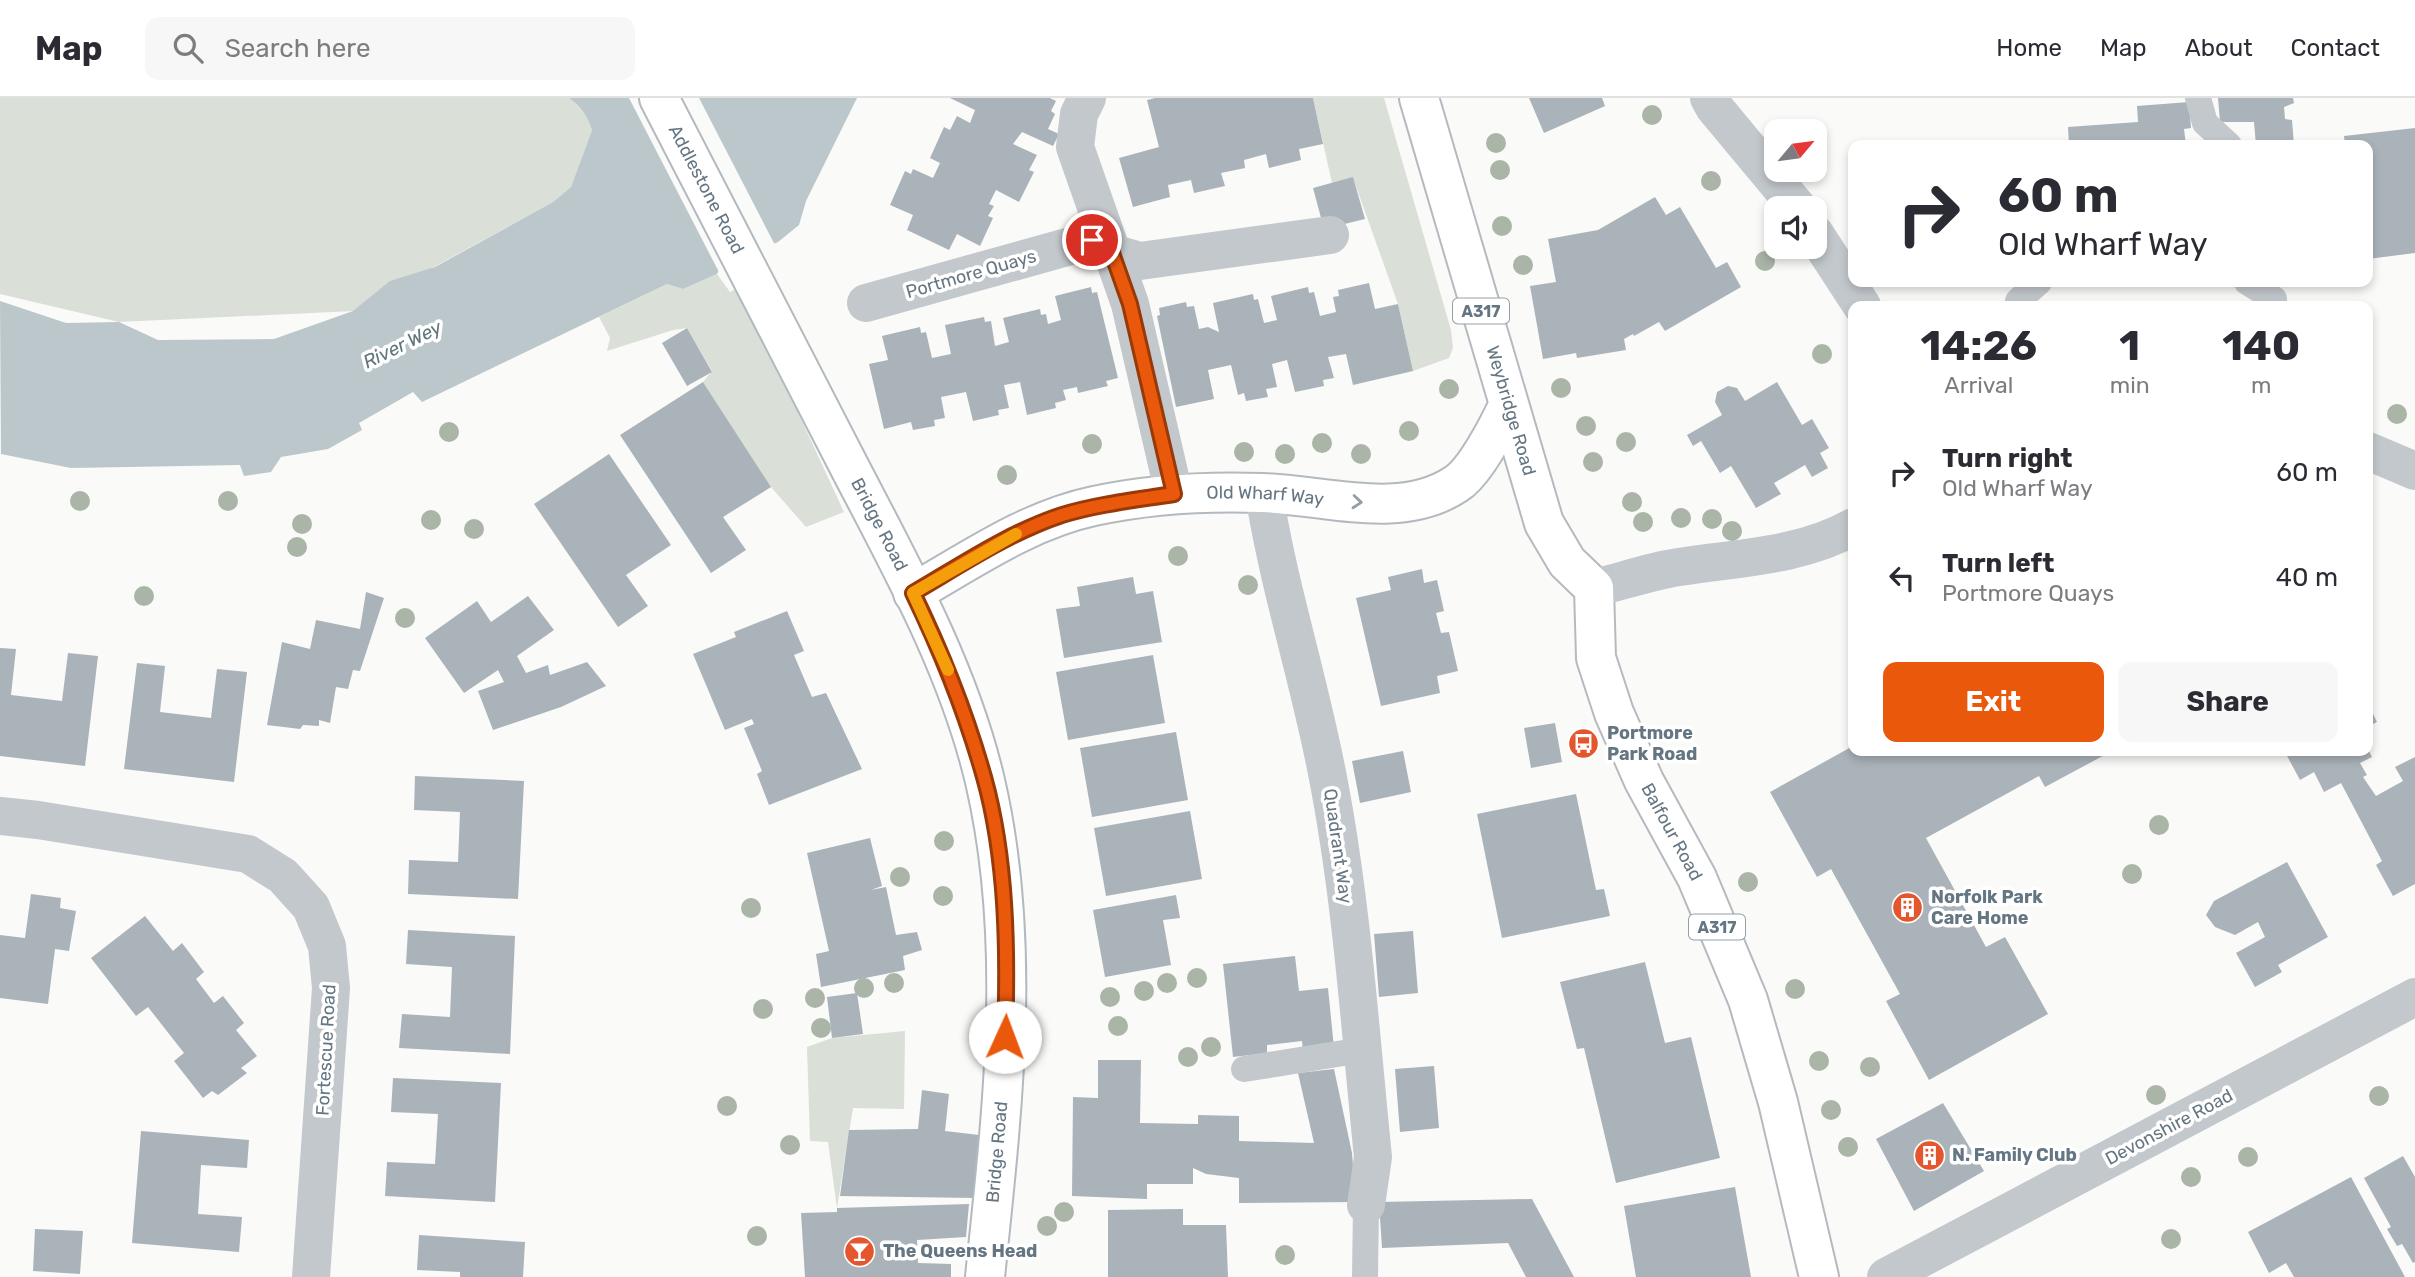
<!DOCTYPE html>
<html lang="en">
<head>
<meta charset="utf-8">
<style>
	body { margin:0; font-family:Rubik,sans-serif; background:#f7f7f7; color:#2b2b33; height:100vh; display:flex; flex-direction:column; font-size:26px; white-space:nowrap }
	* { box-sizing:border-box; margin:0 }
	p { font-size:23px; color:#7c7c81 }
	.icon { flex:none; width:38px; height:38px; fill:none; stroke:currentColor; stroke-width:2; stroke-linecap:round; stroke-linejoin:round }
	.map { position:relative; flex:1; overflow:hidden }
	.panel { position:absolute; left:1848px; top:203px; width:525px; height:455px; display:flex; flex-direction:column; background:#fff; border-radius:14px; box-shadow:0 4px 10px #0003 }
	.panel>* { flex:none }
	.top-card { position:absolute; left:1848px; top:42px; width:525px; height:147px; border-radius:14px; box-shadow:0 4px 10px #0003; background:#fff; color:#2b2b33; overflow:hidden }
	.needle { width:46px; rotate:61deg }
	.fabs { position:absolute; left:1764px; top:21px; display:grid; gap:14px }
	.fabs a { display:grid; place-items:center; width:63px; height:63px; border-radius:14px; background:#fff; box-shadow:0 4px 10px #0003; font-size:35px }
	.pin { position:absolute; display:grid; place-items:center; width:60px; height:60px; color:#fff; margin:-30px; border:4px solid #fff; border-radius:50%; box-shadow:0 2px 7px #0007 }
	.me { position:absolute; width:77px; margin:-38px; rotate:2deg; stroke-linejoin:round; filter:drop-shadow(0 0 5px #0008) }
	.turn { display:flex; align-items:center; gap:24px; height:147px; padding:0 35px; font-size:32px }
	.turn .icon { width:91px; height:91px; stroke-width:2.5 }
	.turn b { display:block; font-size:49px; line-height:60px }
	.eta { display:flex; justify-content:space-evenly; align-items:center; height:119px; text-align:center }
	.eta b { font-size:42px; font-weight:700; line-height:49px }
	.primary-button { display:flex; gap:14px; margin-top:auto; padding:14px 35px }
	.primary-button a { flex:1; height:80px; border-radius:14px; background:#ea580c; color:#fff; font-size:28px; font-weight:700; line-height:80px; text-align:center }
	.primary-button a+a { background:#f7f7f7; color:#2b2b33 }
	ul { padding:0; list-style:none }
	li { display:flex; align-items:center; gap:21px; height:105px; padding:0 35px }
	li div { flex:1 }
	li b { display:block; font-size:26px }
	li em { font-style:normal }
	header { display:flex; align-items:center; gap:42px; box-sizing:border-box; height:98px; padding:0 35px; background:#fff; border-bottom:2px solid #e1e1e2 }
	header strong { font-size:33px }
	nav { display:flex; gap:38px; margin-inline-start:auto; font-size:24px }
	.search { width:490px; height:63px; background:#f7f7f7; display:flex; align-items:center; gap:18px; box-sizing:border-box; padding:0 24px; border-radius:14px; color:#7c7c81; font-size:26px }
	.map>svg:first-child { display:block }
	.green { fill:#dadfd7 }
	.water { fill:#bbc7cb }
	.pier { fill:#fafaf8 }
	.building { fill:#aab3b9 }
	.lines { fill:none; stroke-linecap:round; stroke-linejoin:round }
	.secondary-casing { stroke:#b3babf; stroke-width:42 }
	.primary-casing { stroke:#b5babe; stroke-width:42 }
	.lane { stroke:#c3c8cc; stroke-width:26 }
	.street { stroke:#c3c8cc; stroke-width:38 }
	.secondary { stroke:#fff; stroke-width:38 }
	.primary { stroke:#fff; stroke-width:38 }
	.tree { fill:#aab4a7 }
	.oneway { stroke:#939fa8 }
	.route-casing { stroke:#983908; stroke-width:18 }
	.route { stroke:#ea580c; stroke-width:12 }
	.slow { stroke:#f59e0b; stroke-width:12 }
	.labels { text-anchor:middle; stroke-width:7; stroke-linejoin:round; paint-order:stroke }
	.shield { fill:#fff; stroke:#939fa8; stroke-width:2 }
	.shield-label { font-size:16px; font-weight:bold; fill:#657683 }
	.street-label { font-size:18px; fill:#657683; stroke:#fff }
	.poi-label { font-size:18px; font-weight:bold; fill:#657683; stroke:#fff; text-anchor:start }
	.water-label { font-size:19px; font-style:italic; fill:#60757c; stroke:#fff }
</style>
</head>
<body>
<header>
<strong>Map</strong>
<div class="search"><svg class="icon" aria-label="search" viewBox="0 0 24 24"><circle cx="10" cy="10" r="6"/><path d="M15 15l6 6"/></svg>Search here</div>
<nav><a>Home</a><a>Map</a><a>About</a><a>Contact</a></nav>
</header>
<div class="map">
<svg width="2415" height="1179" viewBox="0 0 2415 1179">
	<rect width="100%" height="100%" fill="#fafaf8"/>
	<path class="green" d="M0,0H569C582,9 587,18 592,32L571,89L553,104L353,213L119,224L0,196Z
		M1313,0H1384L1451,232L1453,250L1449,260L1413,273L1398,206L1353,80L1332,85Z
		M717,176L730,194L740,189L844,414L806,429L771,389L703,284L712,273L687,230L673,232L607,253L610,240L599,219L667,186L683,191Z
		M905,933L904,1011L853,1010L837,1110L828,1044L810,1043L807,949L832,940Z"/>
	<path class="water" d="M569,0H857L806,103L799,127L778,144L721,168L717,176L683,191L667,186L422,304L413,294L359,325L362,332L328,351L281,359L271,374L244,378L240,367L71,370L1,356L0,203L66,225L119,224L158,242L274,241L353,213L390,183L435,169L553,104L571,89L592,32C587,18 582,9 569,0Z"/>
	<path class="pier" d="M629,0H699L776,149L724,171L720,176Z"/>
	<path class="building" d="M950,0H1050L1056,3L1051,13L1055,16L1048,31L1059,36L1053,48L1022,34L1013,46L1037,57L1029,72L1034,74L1019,104L996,92L989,106L994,108L988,118L993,120L980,148L957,136L949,152L907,132L913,117L890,107L905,73L911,76L913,71L933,80L940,65L930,60L944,29L950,32L957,18L970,25L975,12Z
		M1155,0H1313L1323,46L1299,51L1301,62L1269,70L1266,56L1244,62L1245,70L1221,75L1225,88L1194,95L1191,82L1168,87L1170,99L1133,109L1119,60L1159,49L1147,2Z
		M1529,0H1602L1605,8L1544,35Z
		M2218,0H2293L2294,5L2284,9L2285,21L2292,22L2294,47H2256L2254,24H2220Z
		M2189,4L2191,30L2184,31L2186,47H2069L2068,29L2138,24L2137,8Z
		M2415,30V155L2368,161V47H2345L2344,38Z
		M1353,79L1365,121L1324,131L1313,90Z
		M1655,99L1666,117L1680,109L1716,170L1727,164L1741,189L1665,233L1659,224L1634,238L1633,236L1624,241L1626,252L1577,260L1576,255L1543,261L1530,188L1556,184L1548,141L1598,132Z
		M1369,185L1375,211L1398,206L1413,273L1353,287L1346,256L1328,259L1334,280L1323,282L1324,288L1295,294L1287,262L1272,266L1277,289L1266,291L1268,299L1246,303L1244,295L1238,297L1231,267L1208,272L1214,301L1176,309L1157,218L1160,217L1159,210L1186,204L1187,209L1194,208L1199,231L1208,229L1219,234L1213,205L1253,196L1254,202L1258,201L1264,225L1277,222L1271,198L1308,189L1309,195L1314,194L1320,218L1336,214L1333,199L1339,198L1338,192Z
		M1091,189L1092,195L1097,194L1118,280L1106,283L1108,288L1078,295L1077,289L1063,292L1066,302L1055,305L1056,310L1027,317L1020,284L1004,287L1009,310L998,312L999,317L973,323L966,294L941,299L945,320L934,322L935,328L913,332L911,324L884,331L869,266L888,262L882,238L920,229L921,235L926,234L932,260L951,256L945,227L984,219L985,224L991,223L995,248L1009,244L1003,220L1040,211L1041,217L1046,216L1048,226L1061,222L1055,198Z
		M687,230L712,274L687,288L662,245Z
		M703,284L771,389L723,419L746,452L711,475L620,337Z
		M1777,284L1802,327L1812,321L1829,350L1820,355L1828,370L1812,379L1805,367L1774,385L1781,396L1756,410L1731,368L1720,375L1701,343L1693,348L1687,337L1722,317L1715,304L1717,294L1728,288L1737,290L1745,303Z
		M609,356L671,447L626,477L648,508L618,529L534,406Z
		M1422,471L1424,485L1437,482L1444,513L1436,515L1441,535L1449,534L1458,573L1437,578L1440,595L1381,608L1356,500L1391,492L1388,479Z
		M1133,479L1136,496L1153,493L1162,544L1064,560L1056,511L1080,508L1077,489Z
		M366,494L384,500L360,573L353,572L348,591L336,589L330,625L319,622V628L303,627L300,631L267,627L282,544L310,551L316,522L360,531Z
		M528,498L554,532L517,558L526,575L548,567L550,577L587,564L606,588L561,609L493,632L478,593L504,584L498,572L464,595L425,540L477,503L491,524Z
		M787,513L804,553L794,557L812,599L826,595L862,671L769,707L757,676L762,673L744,630L754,626L752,621L725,632L693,556L736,539L734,534Z
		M0,550L16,551L11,597L62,603L68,555L98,558L85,668L0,658Z
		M1153,557L1165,625L1068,642L1056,574Z
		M137,565L165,568L160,614L211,620L217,571L247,574L234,684L124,671Z
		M2368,606L2377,624L2369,628L2373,635L2368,638Z
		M1555,625L1562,664L1531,670L1524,630Z
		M1176,634L1188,702L1092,719L1080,650Z
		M1853,648V653H2112L2045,689L2039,678L1926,740L1986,849L2005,839L2048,916L1929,982L1886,903L1900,896L1831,771L1817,779L1770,694Z
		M1403,653L1411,694L1360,705L1352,663Z
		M2291,653H2369L2372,659L2360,665L2367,677L2363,679L2376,698L2403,683L2395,669L2415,659V786L2393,798L2376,767L2382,763L2341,685L2324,694L2314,674L2300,682L2286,656Z
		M415,678L524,683L518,801L408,796L409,762L458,764L460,714L414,712Z
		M1576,696L1596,792L1604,791L1610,818L1502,840L1477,716Z
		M1190,713L1202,781L1106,798L1094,730Z
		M870,740L882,788L871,792L886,789L896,837L917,834L922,852L903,858L905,872L821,889L816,856L829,853L807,755Z
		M2287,764L2328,839L2278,867L2282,874L2255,889L2236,855L2265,839L2258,824L2235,837L2215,829L2206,817L2214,803Z
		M31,796L61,800L60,810L76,813L69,853L55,851L48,906L0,900V837L25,840Z
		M1176,797L1180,820L1163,822L1171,867L1105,879L1093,812Z
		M145,818L173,853L182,845L204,874L196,881L214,905L223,898L244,925L236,932L257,958L241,970L247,975L218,997L212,993L203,1000L174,963L184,955L148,909L136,918L91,860Z
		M408,832L515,838L510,956L399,950L402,916L450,919L452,869L406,866Z
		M1413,833L1418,895L1379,899L1374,836Z
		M1295,858L1299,893L1328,890L1334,950L1303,953L1302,943L1267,947V955L1233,959L1223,866Z
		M1645,864L1665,945L1691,939L1720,1060L1616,1085L1584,950L1577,951L1560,884Z
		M857,895L863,936L832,940L827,899Z
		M1098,962H1141L1140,1025L1198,1026V1017L1239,1018V1043L1314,1045L1298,975L1334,971L1352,1055L1356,1104L1239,1105V1080L1206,1076L1193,1070V1086H1147V1101L1072,1098L1073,999L1098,1000Z
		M1434,968L1439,1030L1400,1034L1395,971Z
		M393,980L501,985L495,1104L385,1098L387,1064L435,1066L438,1016L391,1014Z
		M922,992L949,996L945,1033L979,1037L974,1100L840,1098L849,1032L918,1031Z
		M1943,1005L1984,1073L1914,1113L1876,1041Z
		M141,1033L249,1042L247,1070L201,1067L198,1116L242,1119L239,1154L132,1145Z
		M2403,1058L2415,1079V1164L2413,1165L2402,1146L2397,1148L2387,1131L2391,1129L2364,1080Z
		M2351,1079L2405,1179H2294L2286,1165L2269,1175L2248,1134Z
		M1735,1089L1751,1179H1636L1624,1108Z
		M1532,1101L1574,1179H1526L1508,1145L1382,1150L1379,1104Z
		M969,1106L966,1139L917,1142L918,1165L951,1166V1179H805L801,1115L837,1114V1110Z
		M1183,1111V1127H1226L1228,1179H1108V1112Z
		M35,1131L83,1133L80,1176L33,1173Z
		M419,1137L525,1144L523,1179H460V1174L417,1172Z"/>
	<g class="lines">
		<defs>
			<g id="secondary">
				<path id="s1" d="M659,0C723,123 787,246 850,370C902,470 959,572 985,683C1023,846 1002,1015 985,1179"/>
				<path id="s2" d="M913,495C971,462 1028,422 1094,408C1149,396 1207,393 1263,395C1326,397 1400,423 1456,386C1475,374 1498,329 1508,308"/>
			</g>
			<g id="primary">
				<path id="s3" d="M1419,0L1544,425L1567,464L1594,490L1596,560L1614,615L1644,683L1697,780L1748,902L1778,1004L1819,1179"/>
			</g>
		</defs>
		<use href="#secondary" class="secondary-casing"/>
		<use href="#primary" class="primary-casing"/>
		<path class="lane" d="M2198,0L2205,25L2229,47
			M2247,184L2274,201
			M2017,208L2018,203L2039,184
			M1244,971L1362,952
			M1365,1179L1366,1107"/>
		<path class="street" d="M1087,0L1079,16L1075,49L1130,206L1174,396
			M1709,0L1714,9L1798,110
			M1815,136L1862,208
			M866,205L1092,142L1112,155L1140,163L1330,137
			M2368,353L2415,373
			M1264,395C1279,491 1310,584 1328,680C1352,804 1360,932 1373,1059L1366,1107
			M1594,490C1619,484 1643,476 1668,471C1729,460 1798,460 1853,429
			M0,718L38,722L248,756L283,778L311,809L327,848L331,890L311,1179
			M1886,1179L2415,899"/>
		<use href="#secondary" class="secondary"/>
		<use href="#primary" class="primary"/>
	</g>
	<g class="tree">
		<circle cx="1652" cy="17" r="10"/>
		<circle cx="1496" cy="45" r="10"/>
		<circle cx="1500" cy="72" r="10"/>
		<circle cx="1711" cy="83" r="10"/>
		<circle cx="1502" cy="128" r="10"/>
		<circle cx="1765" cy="163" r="10"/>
		<circle cx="1523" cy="167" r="10"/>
		<circle cx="1822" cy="256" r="10"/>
		<circle cx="1561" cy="290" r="10"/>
		<circle cx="1449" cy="291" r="10"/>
		<circle cx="2397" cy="316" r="10"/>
		<circle cx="1586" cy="328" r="10"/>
		<circle cx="1409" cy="333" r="10"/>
		<circle cx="449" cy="334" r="10"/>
		<circle cx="1626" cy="344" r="10"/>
		<circle cx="1322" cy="345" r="10"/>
		<circle cx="1092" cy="346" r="10"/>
		<circle cx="1244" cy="354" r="10"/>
		<circle cx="1285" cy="356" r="10"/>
		<circle cx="1361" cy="356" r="10"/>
		<circle cx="1593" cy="364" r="10"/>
		<circle cx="1007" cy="377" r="10"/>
		<circle cx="80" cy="403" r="10"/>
		<circle cx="228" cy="403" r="10"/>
		<circle cx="1632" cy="404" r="10"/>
		<circle cx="1681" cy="420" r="10"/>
		<circle cx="1712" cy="421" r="10"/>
		<circle cx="431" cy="422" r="10"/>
		<circle cx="1643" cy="424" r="10"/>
		<circle cx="302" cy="426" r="10"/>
		<circle cx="474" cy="431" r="10"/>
		<circle cx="1732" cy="433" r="10"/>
		<circle cx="297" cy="449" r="10"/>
		<circle cx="1178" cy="458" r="10"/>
		<circle cx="1248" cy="487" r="10"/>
		<circle cx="144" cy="498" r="10"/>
		<circle cx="405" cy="520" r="10"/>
		<circle cx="2159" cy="727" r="10"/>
		<circle cx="944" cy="743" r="10"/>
		<circle cx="2132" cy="776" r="10"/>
		<circle cx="900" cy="779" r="10"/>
		<circle cx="1748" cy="784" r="10"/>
		<circle cx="943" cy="798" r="10"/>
		<circle cx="751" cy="810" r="10"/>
		<circle cx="1197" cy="880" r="10"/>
		<circle cx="894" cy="885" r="10"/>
		<circle cx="1167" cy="885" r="10"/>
		<circle cx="864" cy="890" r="10"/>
		<circle cx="1795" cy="891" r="10"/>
		<circle cx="1144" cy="893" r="10"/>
		<circle cx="1110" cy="899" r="10"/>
		<circle cx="815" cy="900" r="10"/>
		<circle cx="763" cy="911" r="10"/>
		<circle cx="1118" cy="928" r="10"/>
		<circle cx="821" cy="930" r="10"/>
		<circle cx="1211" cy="949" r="10"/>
		<circle cx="1188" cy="959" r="10"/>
		<circle cx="1819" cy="963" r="10"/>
		<circle cx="1870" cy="969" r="10"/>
		<circle cx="2156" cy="997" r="10"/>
		<circle cx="2379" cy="998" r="10"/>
		<circle cx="727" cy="1008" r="10"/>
		<circle cx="1831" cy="1012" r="10"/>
		<circle cx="790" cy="1047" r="10"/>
		<circle cx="1848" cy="1049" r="10"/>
		<circle cx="2248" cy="1059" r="10"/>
		<circle cx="2191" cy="1079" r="10"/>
		<circle cx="1064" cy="1114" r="10"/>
		<circle cx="1047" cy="1128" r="10"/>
		<circle cx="757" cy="1138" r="10"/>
		<circle cx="2171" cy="1141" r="10"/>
		<circle cx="1285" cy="1157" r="10"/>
	</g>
	<defs><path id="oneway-chevron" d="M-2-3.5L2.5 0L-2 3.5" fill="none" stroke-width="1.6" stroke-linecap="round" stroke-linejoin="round" transform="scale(1.75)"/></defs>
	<use class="oneway" href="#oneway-chevron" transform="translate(1357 404) rotate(5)"/>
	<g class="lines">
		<defs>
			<path id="route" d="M1005,939C1008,855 1007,761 984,679C966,615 942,555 913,495C961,467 1008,435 1062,417C1098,406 1136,402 1174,396L1130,206L1112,155L1092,142"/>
		</defs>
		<use href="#route" class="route-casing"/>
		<use href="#route" class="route"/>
		<path class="slow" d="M948,572L913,495L1016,436"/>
	</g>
	<defs>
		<symbol id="bus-disc" viewBox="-11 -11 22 22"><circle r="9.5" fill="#e4572e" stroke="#fff"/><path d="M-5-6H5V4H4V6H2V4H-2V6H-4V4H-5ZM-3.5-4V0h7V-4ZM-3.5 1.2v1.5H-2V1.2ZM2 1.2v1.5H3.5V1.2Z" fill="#fff"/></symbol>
		<symbol id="building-disc" viewBox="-11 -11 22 22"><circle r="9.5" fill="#e4572e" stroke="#fff"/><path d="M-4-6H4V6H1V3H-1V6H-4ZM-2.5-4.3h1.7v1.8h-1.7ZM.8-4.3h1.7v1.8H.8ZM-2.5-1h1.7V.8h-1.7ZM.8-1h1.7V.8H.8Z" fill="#fff"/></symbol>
		<symbol id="bar-disc" viewBox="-11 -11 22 22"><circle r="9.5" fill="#e4572e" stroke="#fff"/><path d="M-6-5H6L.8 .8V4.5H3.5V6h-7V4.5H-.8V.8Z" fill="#fff"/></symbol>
	</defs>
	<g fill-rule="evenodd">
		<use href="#bus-disc" x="1566" y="628" width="35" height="35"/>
		<use href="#building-disc" x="1890" y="792" width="35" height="35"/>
		<use href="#building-disc" x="1912" y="1040" width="35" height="35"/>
		<use href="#bar-disc" x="842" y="1136" width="35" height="35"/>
	</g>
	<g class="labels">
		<g class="shield">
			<rect x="1453" y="200.5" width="56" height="25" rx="5"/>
			<rect x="1689" y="816.5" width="56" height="25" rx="5"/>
		</g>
		<g class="shield-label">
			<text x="1481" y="219">A317</text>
			<text x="1717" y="835">A317</text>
		</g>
		<g class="street-label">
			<text dy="6" stroke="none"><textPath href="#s1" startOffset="103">Addlestone Road</textPath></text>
			<text transform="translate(971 176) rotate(-16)" y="6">Portmore Quays</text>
			<text dy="6" stroke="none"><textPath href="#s3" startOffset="326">Weybridge Road</textPath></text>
			<text dy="6" stroke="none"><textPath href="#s2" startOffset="374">Old Wharf Way</textPath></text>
			<text dy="6" stroke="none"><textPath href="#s1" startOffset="480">Bridge Road</textPath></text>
			<text dy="6" stroke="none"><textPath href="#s3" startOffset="786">Balfour Road</textPath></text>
			<text transform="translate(1338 748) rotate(82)" y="6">Quadrant Way</text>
			<text transform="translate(326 952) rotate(-87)" y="6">Fortescue Road</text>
			<text transform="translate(2169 1029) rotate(-28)" y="6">Devonshire Road</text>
			<text transform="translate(997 1054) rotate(-85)" y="6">Bridge Road</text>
		</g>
		<g class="poi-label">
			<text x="1607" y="641">Portmore<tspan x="1607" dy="21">Park Road</tspan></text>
			<text x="1931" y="805">Norfolk Park<tspan x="1931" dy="21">Care Home</tspan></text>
			<text x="1952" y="1063">N. Family Club</text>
			<text x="883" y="1159">The Queens Head</text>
		</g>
		<g class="water-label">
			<text transform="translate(402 246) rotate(-26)" y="7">River Wey</text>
		</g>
	</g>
</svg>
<div class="fabs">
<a><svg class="needle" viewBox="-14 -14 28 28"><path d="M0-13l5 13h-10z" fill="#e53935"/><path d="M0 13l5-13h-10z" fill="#7c7c81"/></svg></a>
<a><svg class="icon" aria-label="sound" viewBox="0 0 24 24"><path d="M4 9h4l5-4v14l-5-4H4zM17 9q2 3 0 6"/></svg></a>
</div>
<div class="pin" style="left:1092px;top:142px;background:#d93025"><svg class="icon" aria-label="arrive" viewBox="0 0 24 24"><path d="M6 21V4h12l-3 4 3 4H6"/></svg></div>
<svg class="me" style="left:1005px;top:939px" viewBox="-20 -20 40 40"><circle r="19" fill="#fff"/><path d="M0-13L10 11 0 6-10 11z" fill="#ea580c"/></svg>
<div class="top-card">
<div class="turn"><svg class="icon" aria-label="right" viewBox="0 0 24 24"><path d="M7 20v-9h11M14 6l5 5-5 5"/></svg><div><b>60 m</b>Old Wharf Way</div></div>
</div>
<section class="panel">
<div class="eta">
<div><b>14:26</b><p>Arrival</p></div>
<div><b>1</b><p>min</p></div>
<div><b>140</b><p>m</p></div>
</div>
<ul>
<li><svg class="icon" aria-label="right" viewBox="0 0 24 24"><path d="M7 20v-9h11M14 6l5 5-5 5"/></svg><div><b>Turn right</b><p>Old Wharf Way</p></div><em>60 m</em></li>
<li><svg class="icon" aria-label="left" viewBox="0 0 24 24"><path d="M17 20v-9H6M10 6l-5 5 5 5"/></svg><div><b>Turn left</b><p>Portmore Quays</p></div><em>40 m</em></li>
</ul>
<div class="primary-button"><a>Exit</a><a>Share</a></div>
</section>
</div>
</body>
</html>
